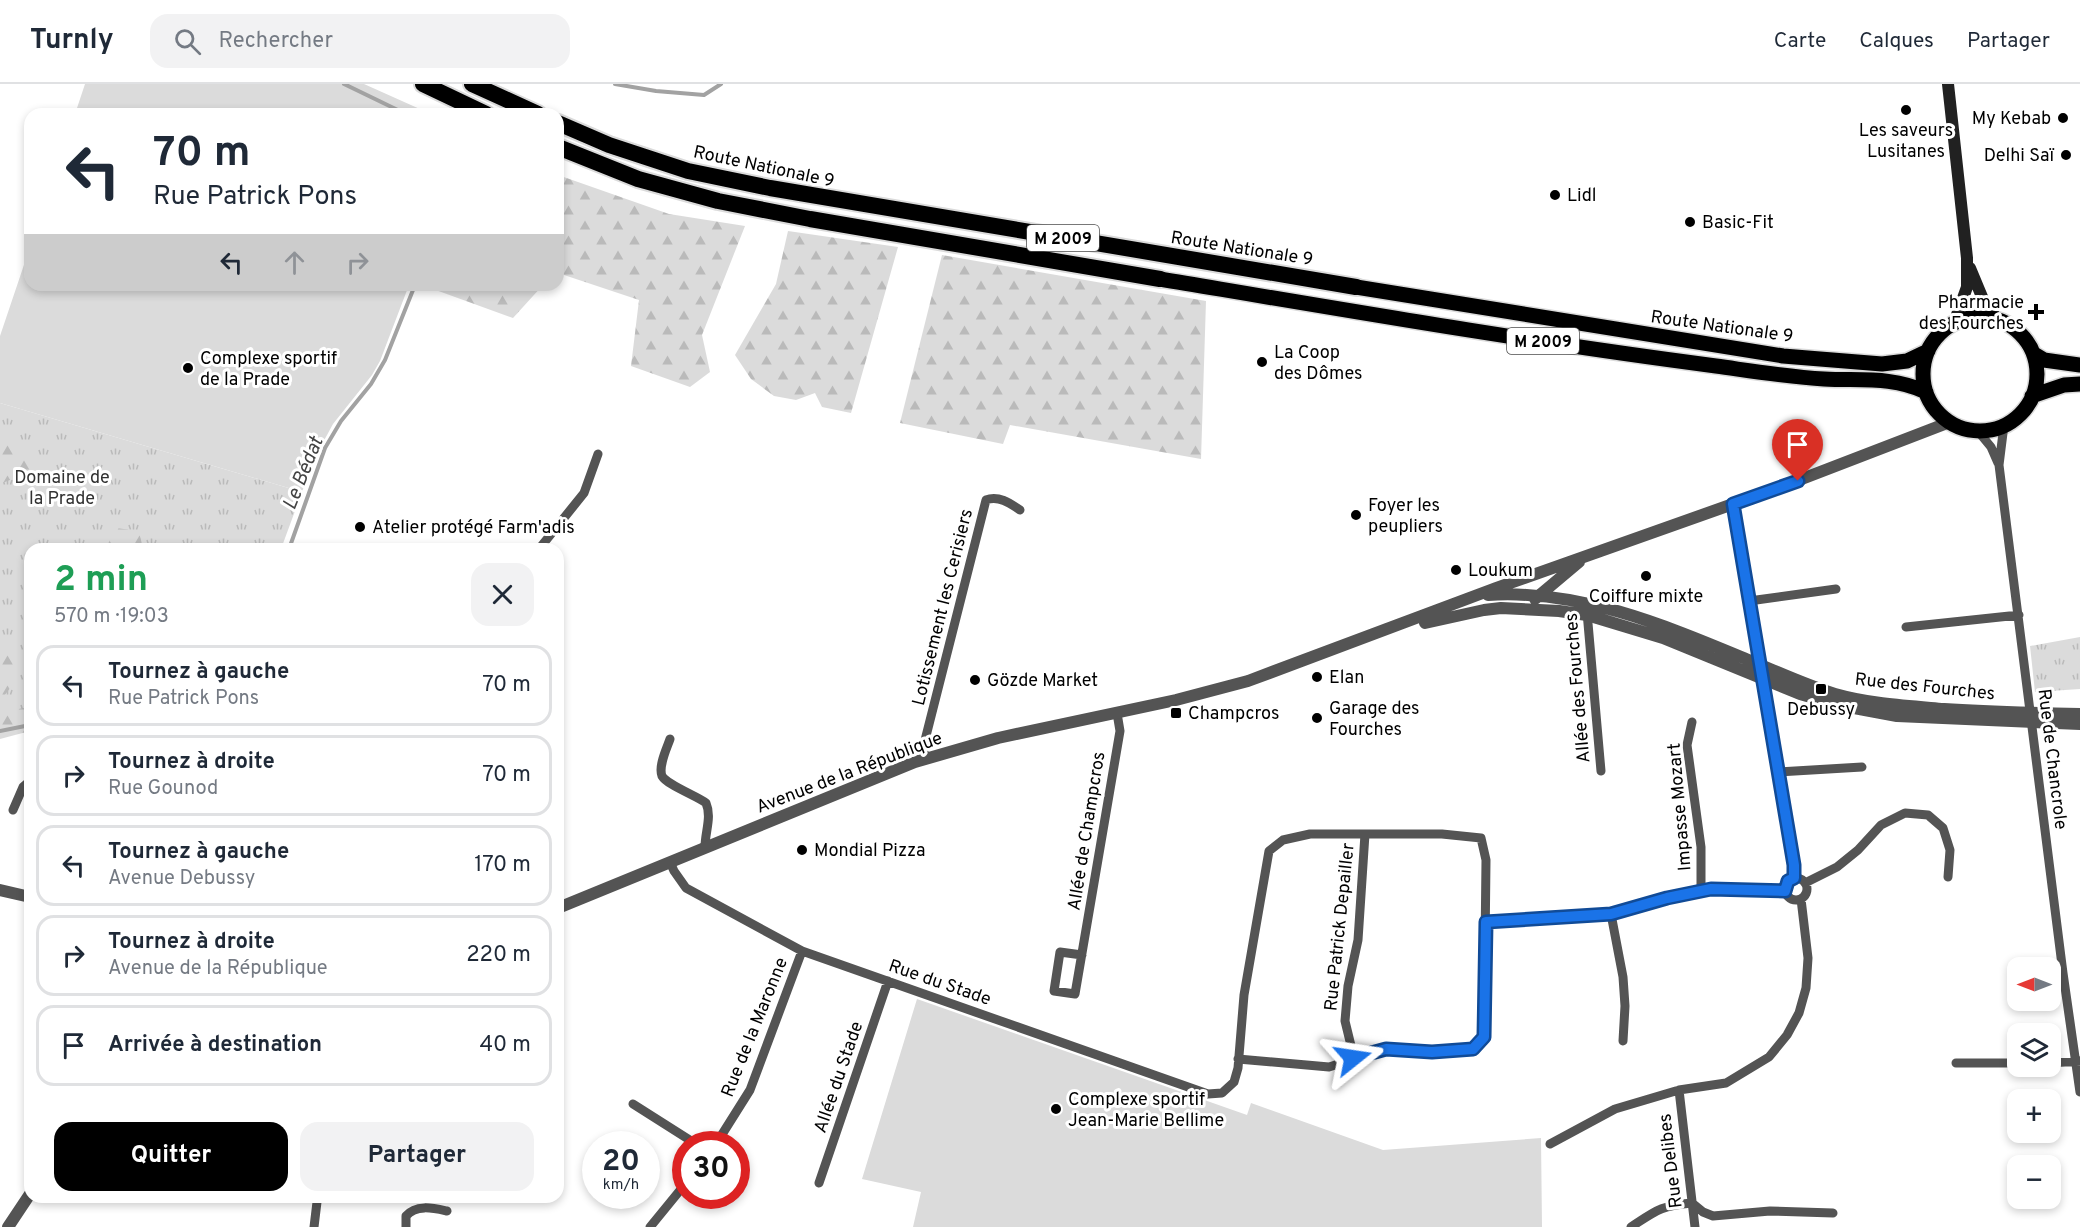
<!DOCTYPE html>
<html lang="fr">
<head>
<meta charset="utf-8">
<style>
	body { margin:0; font-family:Overpass,sans-serif; background:#f2f2f3; color:#1f2937; height:100vh; display:flex; flex-direction:column; font-size:22px; white-space:nowrap }
	* { box-sizing:border-box; margin:0 }
	p { font-size:20px; color:#747a83 }
	.icon { flex:none; width:33px; height:33px; fill:none; stroke:currentColor; stroke-width:2; stroke-linecap:round; stroke-linejoin:round }
	.map { position:relative; flex:1; overflow:hidden }
	.drawer { position:absolute; left:24px; top:459px; width:540px; height:660px; display:flex; flex-direction:column; background:#fff; border-radius:18px; box-shadow:0 3px 9px #0003 }
	.drawer>* { flex:none }
	.hud { position:absolute; left:24px; top:24px; width:540px; height:183px; border-radius:18px; box-shadow:0 3px 9px #0003; background:#fff; color:#1f2937; overflow:hidden }
	.needle { width:39px; rotate:270deg }
	.fabs { position:absolute; left:2007px; top:873px; display:grid; gap:12px }
	.fabs a { display:grid; place-items:center; width:54px; height:54px; border-radius:12px; background:#fff; box-shadow:0 3px 9px #0003; font-size:30px }
	.speed { position:absolute; left:582px; top:1047px; display:flex; gap:12px; font-size:30px; font-weight:700; text-align:center }
	.speed>* { display:grid; place-content:center; width:78px; height:78px; border-radius:50%; background:#fff; box-shadow:0 3px 9px #0003; line-height:1 }
	.speed small { font-size:15px; font-weight:400 }
	.speed .limit { border:9px solid #d22; background:#fff; color:#111 }
	.pin { position:absolute; display:grid; place-items:center; width:51px; height:51px; color:#fff; margin:-62px -26px; border-radius:50% 50% 50% 0; rotate:-45deg; box-shadow:0 0 6px #0007 }
	.pin .icon { rotate:45deg }
	.me { position:absolute; width:66px; margin:-33px; rotate:75deg; stroke-linejoin:round; filter:drop-shadow(0 0 4px #0008) }
	.turn { display:flex; align-items:center; gap:21px; height:126px; padding:0 30px; font-size:27px }
	.turn .icon { width:78px; height:78px; stroke-width:2.5 }
	.turn b { display:block; font-size:42px; line-height:51px }
	.lanes { display:flex; align-items:center; height:57px; padding:0 30px; background:#0003; justify-content:center; gap:30px; direction:ltr }
	.lanes .off { opacity:.35 }
	.round { display:grid; place-items:center; flex:none; width:63px; height:63px; border-radius:18px; background:#f2f2f3 }
	.summary { display:flex; align-items:center; justify-content:space-between; height:102px; padding:0 30px }
	h1 { font-size:36px; font-weight:700; line-height:45px; color:#1e9e55 }
	.cta { display:flex; gap:12px; margin-top:auto; padding:12px 30px }
	.cta a { flex:1; height:69px; border-radius:18px; background:#000; color:#fff; font-size:24px; font-weight:700; line-height:69px; text-align:center }
	.cta a+a { background:#f2f2f3; color:#1f2937 }
	ul { padding:0; list-style:none }
	li { display:flex; align-items:center; gap:18px; height:81px; margin:0 12px 9px; padding:0 18px; border:3px solid #e0e1e3; border-radius:18px }
	li div { flex:1 }
	li b { display:block; font-size:22px }
	li em { font-style:normal }
	header { display:flex; align-items:center; gap:36px; box-sizing:border-box; height:84px; padding:0 30px; background:#fff; border-bottom:2px solid #e0e1e3 }
	header strong { font-size:28px }
	nav { display:flex; gap:33px; margin-inline-start:auto; font-size:21px }
	.search { width:420px; height:54px; background:#f2f2f3; display:flex; align-items:center; gap:15px; box-sizing:border-box; padding:0 21px; border-radius:18px; color:#747a83; font-size:22px }
	.map>svg:first-child { display:block }
	.grass { fill:url(#grass-tufts) }
	.forest { fill:url(#forest-firs) }
	.garden { fill:#dbdbdb }
	.lines { fill:none; stroke-linecap:round; stroke-linejoin:round }
	.stream { stroke:#a2a2a2; stroke-width:4 }
	.primary-casing { stroke:#dbdbdb; stroke-width:18 }
	.trunk-casing { stroke:#dbdbdb; stroke-width:20 }
	.minor { stroke:#545454; stroke-width:9 }
	.tertiary { stroke:#545454; stroke-width:12 }
	.secondary { stroke:#212121; stroke-width:12 }
	.primary { stroke:#000; stroke-width:15 }
	.trunk { stroke:#000; stroke-width:16 }
	.route-casing { stroke:#114b97; stroke-width:15 }
	.route { stroke:#1a73e8; stroke-width:10 }
	.poi-dot { fill:#000; stroke:#fff; stroke-width:2 }
	.labels { text-anchor:middle; stroke-width:6; stroke-linejoin:round; paint-order:stroke }
	.shield { fill:#fff; stroke:#4c4c4c; stroke-width:1.5 }
	.shield-label { font-size:16px; font-weight:bold; fill:#000 }
	.poi-label { font-size:18px; fill:#000; stroke:#fff; text-anchor:start }
	.street-label { font-size:18px; fill:#000; stroke:#fff }
	.park-label { font-size:18px; fill:#323232; stroke:#fff }
	.water-label { font-size:20px; font-style:italic; fill:#434343; stroke:#fff }
</style>
</head>
<body>
<header>
<strong>Turnly</strong>
<div class="search"><svg class="icon" aria-label="search" viewBox="0 0 24 24"><circle cx="10" cy="10" r="6"/><path d="M15 15l6 6"/></svg>Rechercher</div>
<nav><a>Carte</a><a>Calques</a><a>Partager</a></nav>
</header>
<div class="map">
<svg width="2080" height="1143" viewBox="0 0 2080 1143">
	<defs>
		<pattern id="grass-tufts" width="24" height="20" patternUnits="userSpaceOnUse" patternTransform="scale(1.5)"><rect width="24" height="20" fill="#dbdbdb"/><path d="M3 7l-1-3M5 7V3M7 7l1-3M15 17l-1-3M17 17v-4M19 17l1-3" fill="none" stroke="#bababa"/></pattern>
		<pattern id="forest-firs" width="22" height="20" patternUnits="userSpaceOnUse" patternTransform="scale(1.5)"><rect width="22" height="20" fill="#dbdbdb"/><path d="M5 1l3.5 6h-7zM16 11l3.5 6h-7z" fill="#bababa"/></pattern>
	</defs>
	<rect width="100%" height="100%" fill="#fff"/>
	<path class="grass" d="M0,319L302,408L281,465H30V635L0,639Z
		M2080,553V605L2035,608L2030,562Z"/>
	<path class="forest" d="M558,91L669,130L745,142L702,251L710,288L690,303L631,282L639,216L558,189Z
		M788,147L898,163L851,329L822,323L815,309L796,316L774,312L751,295L735,271L776,200Z
		M942,171L1206,217L1201,375L1010,341L1003,360L900,339Z
		M422,201H543L513,234Z
		M0,355L21,362L42,383L0,400Z
		M116,444L139,447L143,465H98L107,462Z
		M11,566L26,571L22,589L0,617V568Z
		M30,623V647L0,655V628Z"/>
	<path class="garden" d="M85,0H364L431,30H75Z
		M30,163V201H409L380,277L372,291L333,340L314,375L302,408L0,319V252Z
		M917,915L1247,1031L1251,1019L1383,1066L1541,1054L1542,1143H913L921,1108L862,1095Z"/>
	<g class="lines">
		<path class="stream" d="M344,0L406,30
			M615,0L656,7L704,11L721,0
			M289,465L325,364L341,337L371,300L385,276L415,201
			M0,647L30,641"/>
		<defs>
			<path id="primary" d="M1160,195C1345,226 1530,258 1716,282C1752,287 1788,293 1824,295C1860,297 1892,292 1926,308
				M1356,203L1783,272L1882,280L1907,277L1928,267
				M1923 290a57 57 0 1 1 114 0a57 57 0 1 1-114 0Z
				M2034,270L2044,276L2080,281
				M2032,312L2064,301L2080,300"/>
			<path id="trunk" d="M423,0L486,30
				M472,0L538,30
				M558,39L609,61L688,87L770,104L1356,203
				M558,63L638,95L718,117L810,135L1160,195"/>
		</defs>
		<use href="#primary" class="primary-casing"/>
		<use href="#trunk" class="trunk-casing"/>
		<path class="minor" d="M2004,341L1999,381L2063,889L2080,1008
			M1977,346L1991,363L1998,379
			M1733,420L1794,781V794
			M539,465L584,409L598,370
			M1749,517L1836,505
			M1587,528L1601,687
			M1906,543L2019,531
			M1692,638L1687,661L1701,763V807
			M670,655C667,664 658,682 662,692C667,701 697,712 706,719C712,733 705,748 705,763
			M924,675V660L986,416C998,411 1010,419 1020,426
			M1778,688L1862,683
			M13,726L23,703L30,697
			M670,778L674,787L686,804L802,867L1208,1010L1222,1009L1234,998L1238,984L1244,911L1269,767L1283,756L1310,750H1442L1481,754L1486,776L1484,953L1473,965L1432,967L1386,965L1329,983L1238,975
			M1785 805a11 11 0 1 1 22 0a11 11 0 1 1-22 0Z
			M1805,799L1837,783L1858,766L1881,741L1905,729L1928,731L1943,744L1950,766L1948,793
			M1611,830L1623,893L1625,922L1623,957
			M1486,838L1611,830L1667,814L1711,805L1785,807
			M1082,871L1060,868L1054,907L1075,910L1120,647L1117,629
			M1354,974L1345,937L1348,902L1358,856L1365,750
			M1956,979H2018
			M2050,979L2080,977
			M1679,1006L1695,1143
			M633,1020L696,1060
			M716,1060L750,1006L802,867
			M1550,1060L1615,1025L1679,1006L1726,999L1769,973L1787,951L1799,929L1806,904L1808,874L1801,815
			M819,1099L888,897
			M314,1143L317,1118
			M406,1143V1132C416,1120 433,1124 447,1127
			M650,1143L686,1099
			M1631,1143C1657,1126 1660,1122 1692,1119L1703,1128L1713,1132L1770,1127L1833,1129"/>
		<path class="tertiary" d="M1488,511C1579,505 1664,541 1746,575C1776,587 1805,601 1835,610C1870,620 1908,622 1944,625C1989,628 2034,629 2080,630
			M1535,515L1579,478
			M1425,539L1484,526L1501,524L1559,527L1587,531L1663,554L1800,610L1838,621L1897,632L2080,640
			M0,806L30,813
			M558,824L915,678L998,654L1176,616L1248,597L1496,504L1781,403L1950,338
			M8,1143L30,1110"/>
		<path class="secondary" d="M1948,0L1967,174V203L1954,239
			M1970,184L1985,220L1999,237"/>
		<use href="#primary" class="primary"/>
		<use href="#trunk" class="trunk"/>
	</g>
	<g class="lines">
		<defs>
			<path id="route" d="M1353,974L1386,965L1432,968L1473,965L1484,953L1486,838L1611,830L1667,814L1711,805L1785,807L1788,797L1794,794V781L1733,420L1798,397"/>
		</defs>
		<use href="#route" class="route-casing"/>
		<use href="#route" class="route"/>
	</g>
	<g class="poi-dot">
		<circle cx="1906" cy="26" r="6"/>
		<circle cx="2063" cy="34" r="6"/>
		<circle cx="2066" cy="71" r="6"/>
		<circle cx="1555" cy="111" r="6"/>
		<circle cx="1690" cy="138" r="6"/>
		<path d="M2033 219h6v6h6v6h-6v6h-6v-6h-6v-6h6z"/>
		<circle cx="1262" cy="278" r="6"/>
		<circle cx="188" cy="284" r="6"/>
		<circle cx="1356" cy="431" r="6"/>
		<circle cx="360" cy="443" r="6"/>
		<circle cx="1456" cy="486" r="6"/>
		<circle cx="1646" cy="492" r="6"/>
		<circle cx="1317" cy="593" r="6"/>
		<circle cx="975" cy="596" r="6"/>
		<rect x="1815" y="599" width="12" height="12" rx="3"/>
		<rect x="1170" y="623" width="12" height="12" rx="3"/>
		<circle cx="1317" cy="634" r="6"/>
		<circle cx="802" cy="766" r="6"/>
		<circle cx="1056" cy="1025" r="6"/>
	</g>
	<g class="labels">
		<g class="shield">
			<rect x="1027" y="141" width="72" height="26" rx="4.5"/>
			<rect x="1507" y="244" width="72" height="26" rx="4.5"/>
		</g>
		<g class="shield-label">
			<text x="1063" y="160">M 2009</text>
			<text x="1543" y="263">M 2009</text>
		</g>
		<g class="poi-label">
			<text x="2051" y="40" text-anchor="end">My Kebab</text>
			<text x="1906" y="52" text-anchor="middle">Les saveurs<tspan x="1906" dy="21">Lusitanes</tspan></text>
			<text x="2054" y="77" text-anchor="end">Delhi Saï</text>
			<text x="1567" y="117">Lidl</text>
			<text x="1702" y="144">Basic-Fit</text>
			<text x="2024" y="224" text-anchor="end">Pharmacie<tspan x="2024" dy="21">des Fourches</tspan></text>
			<text x="1274" y="274">La Coop<tspan x="1274" dy="21">des Dômes</tspan></text>
			<text x="200" y="280">Complexe sportif<tspan x="200" dy="21">de la Prade</tspan></text>
			<text x="1368" y="427">Foyer les<tspan x="1368" dy="21">peupliers</tspan></text>
			<text x="372" y="449">Atelier protégé Farm'adis</text>
			<text x="1468" y="492">Loukum</text>
			<text x="1646" y="518" text-anchor="middle">Coiffure mixte</text>
			<text x="1329" y="599">Elan</text>
			<text x="987" y="602">Gözde Market</text>
			<text x="1329" y="630">Garage des<tspan x="1329" dy="21">Fourches</tspan></text>
			<text x="1821" y="631" text-anchor="middle">Debussy</text>
			<text x="1188" y="635">Champcros</text>
			<text x="814" y="772">Mondial Pizza</text>
			<text x="1068" y="1021">Complexe sportif<tspan x="1068" dy="21">Jean-Marie Bellime</tspan></text>
		</g>
		<g class="street-label">
			<text transform="translate(764 82) rotate(12)" y="6">Route Nationale 9</text>
			<text transform="translate(1242 164) rotate(9)" y="6">Route Nationale 9</text>
			<text transform="translate(1722 242) rotate(8)" y="6">Route Nationale 9</text>
			<text transform="translate(942 523) rotate(-76)" y="6">Lotissement les Cerisiers</text>
			<text transform="translate(1925 602) rotate(6)" y="6">Rue des Fourches</text>
			<text transform="translate(1577 604) rotate(-95)" y="6">Allée des Fourches</text>
			<text transform="translate(2053 675) rotate(83)" y="6">Rue de Chancrole</text>
			<text transform="translate(849 688) rotate(-21)" y="6">Avenue de la République</text>
			<text transform="translate(1679 723) rotate(-95)" y="6">Impasse Mozart</text>
			<text transform="translate(1086 747) rotate(-81)" y="6">Allée de Champcros</text>
			<text transform="translate(1339 843) rotate(-84)" y="6">Rue Patrick Depailler</text>
			<text transform="translate(940 898) rotate(19)" y="6">Rue du Stade</text>
			<text transform="translate(754 943) rotate(-68)" y="6">Rue de la Maronne</text>
			<text transform="translate(838 993) rotate(-71)" y="6">Allée du Stade</text>
			<text transform="translate(1670 1077) rotate(-97)" y="6">Rue Delibes</text>
		</g>
		<g class="park-label">
			<text x="62" y="399">Domaine de<tspan x="62" dy="21">la Prade</tspan></text>
		</g>
		<g class="water-label">
			<text transform="translate(302 389) rotate(-68)" y="7">Le Bédat</text>
		</g>
	</g>
</svg>
<div class="fabs">
<a><svg class="needle" viewBox="-14 -14 28 28"><path d="M0-13l5 13h-10z" fill="#e53935"/><path d="M0 13l5-13h-10z" fill="#747a83"/></svg></a>
<a><svg class="icon" aria-label="layers" viewBox="0 0 24 24"><path d="M12 4l9 5-9 5-9-5zM3 14l9 5 9-5"/></svg></a>
<a>+</a>
<a>−</a>
</div>
<div class="speed"><div>20<small>km/h</small></div><div class="limit">30</div></div>
<div class="pin" style="left:1798px;top:397px;background:#d93025"><svg class="icon" aria-label="arrive" viewBox="0 0 24 24"><path d="M6 21V4h12l-3 4 3 4H6"/></svg></div>
<svg class="me" style="left:1353px;top:974px" viewBox="-20 -20 40 40"><path d="M0-17L14 15 0 8-14 15z" fill="#1a73e8" stroke="#fff" stroke-width="4"/></svg>
<div class="hud">
<div class="turn"><svg class="icon" aria-label="left" viewBox="0 0 24 24"><path d="M17 20v-9H6M10 6l-5 5 5 5"/></svg><div><b>70 m</b>Rue Patrick Pons</div></div>
<div class="lanes"><svg class="icon" aria-label="left" viewBox="0 0 24 24"><path d="M17 20v-9H6M10 6l-5 5 5 5"/></svg><svg class="icon off" aria-label="ahead" viewBox="0 0 24 24"><path d="M12 20V5M6 11l6-6 6 6"/></svg><svg class="icon off" aria-label="right" viewBox="0 0 24 24"><path d="M7 20v-9h11M14 6l5 5-5 5"/></svg></div>
</div>
<section class="drawer">
<div class="summary"><div><h1>2 min</h1><p>570 m · 19:03</p></div><a class="round"><svg class="icon" aria-label="close" viewBox="0 0 24 24"><path d="M6 6l12 12M18 6L6 18"/></svg></a></div>
<ul>
<li><svg class="icon" aria-label="left" viewBox="0 0 24 24"><path d="M17 20v-9H6M10 6l-5 5 5 5"/></svg><div><b>Tournez à gauche</b><p>Rue Patrick Pons</p></div><em>70 m</em></li>
<li><svg class="icon" aria-label="right" viewBox="0 0 24 24"><path d="M7 20v-9h11M14 6l5 5-5 5"/></svg><div><b>Tournez à droite</b><p>Rue Gounod</p></div><em>70 m</em></li>
<li><svg class="icon" aria-label="left" viewBox="0 0 24 24"><path d="M17 20v-9H6M10 6l-5 5 5 5"/></svg><div><b>Tournez à gauche</b><p>Avenue Debussy</p></div><em>170 m</em></li>
<li><svg class="icon" aria-label="right" viewBox="0 0 24 24"><path d="M7 20v-9h11M14 6l5 5-5 5"/></svg><div><b>Tournez à droite</b><p>Avenue de la République</p></div><em>220 m</em></li>
<li><svg class="icon" aria-label="arrive" viewBox="0 0 24 24"><path d="M6 21V4h12l-3 4 3 4H6"/></svg><div><b>Arrivée à destination</b></div><em>40 m</em></li>
</ul>
<div class="cta"><a>Quitter</a><a>Partager</a></div>
</section>
</div>
</body>
</html>
